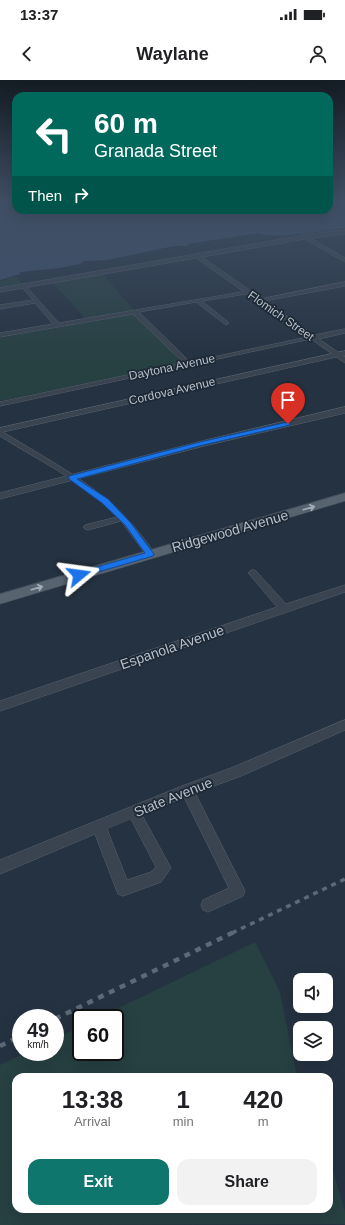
<!DOCTYPE html>
<html lang="en">
<head>
<meta charset="utf-8">
<style>
	body { margin:0; font-family:Arial,sans-serif; background:#f2f2f2; color:#202124; height:100vh; display:flex; flex-direction:column; font-size:15px; white-space:nowrap }
	* { box-sizing:border-box; margin:0 }
	p { font-size:13px; color:#757577 }
	.icon { flex:none; width:22px; height:22px; fill:none; stroke:currentColor; stroke-width:2; stroke-linecap:round; stroke-linejoin:round }
	.map { position:relative; flex:1; overflow:hidden }
	.panel { position:absolute; left:12px; top:993px; width:321px; height:140px; display:flex; flex-direction:column; background:#fff; border-radius:12px; box-shadow:0 4px 16px #0002 }
	.panel>* { flex:none }
	.guide { position:absolute; left:12px; top:12px; width:321px; height:122px; border-radius:12px; box-shadow:0 4px 16px #0002; background:#00695c; color:#fff; overflow:hidden }
	.buttons { position:absolute; left:293px; top:893px; display:grid; gap:8px }
	.buttons a { display:grid; place-items:center; width:40px; height:40px; border-radius:8px; background:#fff; box-shadow:0 4px 16px #0002; font-size:20px }
	.speed { position:absolute; left:12px; top:929px; display:flex; gap:8px; font-size:20px; font-weight:700; text-align:center }
	.speed>* { display:grid; place-content:center; width:52px; height:52px; border-radius:50%; background:#fff; box-shadow:0 4px 16px #0002; line-height:1 }
	.speed small { font-size:10px; font-weight:400 }
	.speed .limit { border:2px solid #111; border-radius:6px; background:#fff; color:#111 }
	.pin { position:absolute; display:grid; place-items:center; width:34px; height:34px; color:#fff; margin:-41px -17px; border-radius:50% 50% 50% 0; rotate:-45deg; box-shadow:0 0 4px #0007 }
	.pin .icon { rotate:45deg }
	.me { position:absolute; width:44px; margin:-22px; rotate:74deg; stroke-linejoin:round; filter:drop-shadow(0 0 3px #0008) }
	.turn { display:flex; align-items:center; gap:14px; height:84px; padding:0 16px; font-size:18px }
	.turn .icon { width:52px; height:52px; stroke-width:2.5 }
	.turn b { display:block; font-size:28px; line-height:34px }
	.then { display:flex; align-items:center; height:38px; padding:0 16px; background:#0003; gap:8px; font-size:15px }
	.eta { display:flex; justify-content:space-evenly; align-items:center; height:68px; text-align:center }
	.eta b { font-size:24px; font-weight:600; line-height:28px }
	.cta { display:flex; gap:8px; margin-top:auto; padding:8px 16px }
	.cta a { flex:1; height:46px; border-radius:12px; background:#0f766e; color:#fff; font-size:16px; font-weight:600; line-height:46px; text-align:center }
	.cta a+a { background:#f2f2f2; color:#202124 }
	.status { display:flex; justify-content:space-between; align-items:center; height:28px; padding:0 20px; background:#fff; direction:ltr }
	.status svg { height:11px; fill:currentColor }
	header { display:flex; justify-content:space-between; align-items:center; height:52px; padding:0 16px; background:#fff; font-size:18px; font-weight:600 }
	.map>svg:first-child { display:block }
	.green { fill:#274042 }
	.water { fill:#3b516a }
	.lines { fill:none; stroke-linecap:round; stroke-linejoin:round }
	.minor-casing { stroke:#57626e; stroke-width:1 }
	.tertiary-casing { stroke:#57626e; stroke-width:1 }
	.primary-casing { stroke:#434d5a; stroke-width:1 }
	.minor { fill:#3a4450; fill-rule:evenodd }
	.tertiary { fill:#3a4450; fill-rule:evenodd }
	.primary { fill:#586370; fill-rule:evenodd }
	.rail-far1 { stroke:#5c6977; stroke-width:3.5; stroke-dasharray:5 5; stroke-linecap:butt }
	.rail { stroke:#5c6977; stroke-width:4.5; stroke-dasharray:6 6; stroke-linecap:butt }
	.oneway { stroke:#a3adb9 }
	.route { fill:#1a73e8; stroke:#114b97 }
	.labels { text-anchor:middle; stroke-width:3.5; stroke-linejoin:round; paint-order:stroke }
	.far-street-label { font-size:12px; fill:#b6bfcb; stroke:#1e2936 }
	.street-label { font-size:14px; fill:#b6bfcb; stroke:#1e2936 }
</style>
</head>
<body>
<div class="status"><b>13:37</b><svg viewBox="0 0 49 12"><path d="M0 12V9h3v3zM5 12V6h3v6zM10 12V3h3v9zM15 12V0h3v12zM26 1h20v11H26zM47 4h2v5h-2z"/></svg></div>
<header><svg class="icon" aria-label="back" viewBox="0 0 24 24"><path d="M15 5l-7 7 7 7"/></svg>Waylane<svg class="icon" aria-label="person" viewBox="0 0 24 24"><circle cx="12" cy="8" r="4"/><path d="M4 21q1-7 8-7t8 7"/></svg></header>
<div class="map">
<svg width="345" height="1145" viewBox="0 0 345 1145">
	<rect width="100%" height="100%" fill="#253241"/>
	<path class="green" d="M102,193L135,231L85,239L79,231L51,202Z
		M16,196L23,205L0,209V201Z
		M134,234L184,283L0,321V258Z
		M255,862L280,912L297,997H16V1129H329V1077L345,1131V1144L0,1145V985L27,972H55V959L81,946V972H115V938H98Z"/>
	<path class="water" d="M0,120H16V130H329V120H345V148C327,150 273,160 259,153L187,164L188,166H174L107,180L84,181L80,184L59,188L20,192V194L0,200Z"/>
	<g class="lines">
		<defs>
			<path id="minor" d="M303,156H307L345,178V182L303,158Z
				M345,202V206L259,222L256,220Z
				M24,204L59,243L248,211L249,212L246,214L202,221L228,242L229,243L226,245L196,222L139,232L190,282L312,256L315,258L0,326V322L184,283L133,234L0,257V253L53,244L35,223L0,229V225L33,220L21,206Z
				M345,271V275L3,352C63,389 115,413 155,474L150,477L147,476L121,441L88,450L85,449L83,447L85,445L117,437C85,402 39,381 0,356V348Z
				M253,490L256,491L286,524L345,505V512L0,631V621L277,527L250,495L248,493L250,491Z
				M345,640V650L241,696L195,713L245,811L243,816L208,832L203,830L201,825L203,820L229,808L184,717L142,735L171,788L161,802L123,816L118,814L95,754L0,794V780L182,706L231,688ZM131,739L156,787L151,792L127,800L107,749Z"/>
			<path id="tertiary" d="M345,150V154L305,159L202,177L314,255L345,249V253L319,259L345,277V283L196,178L0,212V208L305,155Z
				M345,327V333L204,366L0,419V413L202,361Z"/>
			<path id="primary" d="M345,413V421L0,524V514Z"/>
		</defs>
		<use href="#minor" class="minor-casing"/>
		<use href="#tertiary" class="tertiary-casing"/>
		<use href="#primary" class="primary-casing"/>
		<use href="#minor" class="minor"/>
		<use href="#tertiary" class="tertiary"/>
		<use href="#primary" class="primary"/>
		<path class="rail-far1" d="M232,853L345,799"/>
		<path class="rail" d="M55,939L234,852
			M0,966L21,956"/>
	</g>
	<defs><path id="oneway-shaft" d="M-6 0H5M1.5-3L5.5 0L1.5 3" fill="none" stroke-width="1.6" stroke-linecap="round" stroke-linejoin="round"/></defs>
	<g class="oneway">
		<use href="#oneway-shaft" transform="translate(309 428) rotate(-16)"/>
		<use href="#oneway-shaft" transform="translate(37 508) rotate(-16)"/>
	</g>
	<linearGradient id="sky" x2="0" y2="1"><stop stop-color="#141c24"/><stop offset="0.43" stop-color="#404f65"/><stop offset="1" stop-color="#404f65" stop-opacity="0"/></linearGradient>
	<rect width="345" height="281" fill="url(#sky)"/>
	<path class="route" d="M288,342H290V345L203,365L77,399L108,419L130,442L154,474L153,476L81,497H76V493L145,473L125,445L102,423L69,399V396L200,362Z"/>
	<g class="labels">
		<g class="far-street-label">
			<text transform="translate(281 236) rotate(35)" y="4">Flomich Street</text>
			<text transform="translate(172 287) rotate(-12)" y="4">Daytona Avenue</text>
			<text transform="translate(172 311) rotate(-13)" y="4">Cordova Avenue</text>
		</g>
		<g class="street-label">
			<text transform="translate(230 451) rotate(-16)" y="5">Ridgewood Avenue</text>
			<text transform="translate(172 567) rotate(-19)" y="5">Espanola Avenue</text>
			<text transform="translate(173 717) rotate(-22)" y="5">State Avenue</text>
		</g>
	</g>
</svg>
<div class="buttons">
<a><svg class="icon" aria-label="sound" viewBox="0 0 24 24"><path d="M4 9h4l5-4v14l-5-4H4zM17 9q2 3 0 6"/></svg></a>
<a><svg class="icon" aria-label="layers" viewBox="0 0 24 24"><path d="M12 4l9 5-9 5-9-5zM3 14l9 5 9-5"/></svg></a>
</div>
<div class="speed"><div>49<small>km/h</small></div><div class="limit">60</div></div>
<div class="pin" style="left:288px;top:344px;background:#d93025"><svg class="icon" aria-label="arrive" viewBox="0 0 24 24"><path d="M6 21V4h12l-3 4 3 4H6"/></svg></div>
<svg class="me" style="left:79px;top:495px" viewBox="-20 -20 40 40"><path d="M0-17L14 15 0 8-14 15z" fill="#1a73e8" stroke="#fff" stroke-width="4"/></svg>
<div class="guide">
<div class="turn"><svg class="icon" aria-label="left" viewBox="0 0 24 24"><path d="M17 20v-9H6M10 6l-5 5 5 5"/></svg><div><b>60 m</b>Granada Street</div></div>
<div class="then">Then<svg class="icon" aria-label="right" viewBox="0 0 24 24"><path d="M7 20v-9h11M14 6l5 5-5 5"/></svg></div>
</div>
<section class="panel">
<div class="eta">
<div><b>13:38</b><p>Arrival</p></div>
<div><b>1</b><p>min</p></div>
<div><b>420</b><p>m</p></div>
</div>
<div class="cta"><a>Exit</a><a>Share</a></div>
</section>
</div>
</body>
</html>
